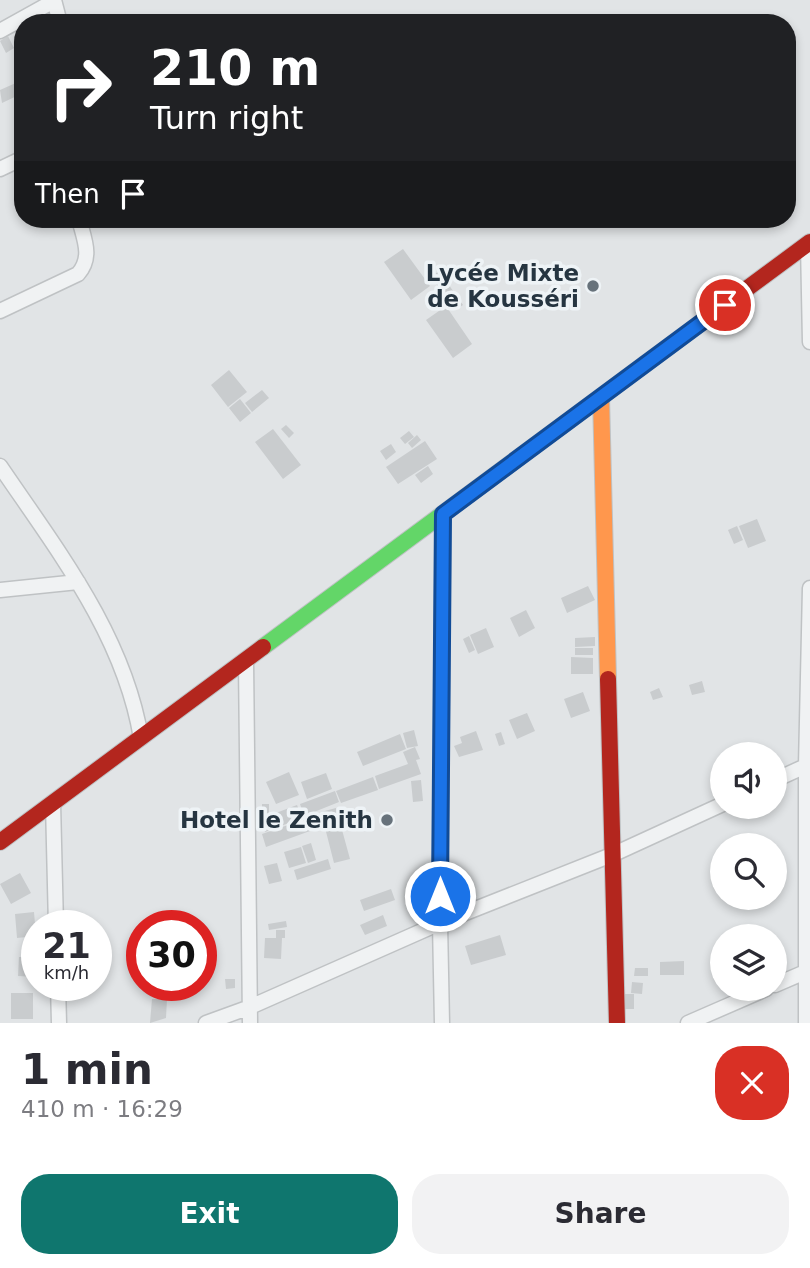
<!DOCTYPE html>
<html lang="en">
<head>
<meta charset="utf-8">
<style>
	body { margin:0; font-family:"DejaVu Sans",sans-serif; background:#f2f2f3; color:#2b2b33; height:100vh; display:flex; flex-direction:column; font-size:26px; white-space:nowrap }
	* { box-sizing:border-box; margin:0 }
	p { font-size:23px; color:#7c7c81 }
	.icon { flex:none; width:38px; height:38px; fill:none; stroke:currentColor; stroke-width:2; stroke-linecap:round; stroke-linejoin:round }
	.map { position:relative; height:1023px; overflow:hidden }
	.sheet { display:flex; flex-direction:column; background:#fff; flex:1 }
	.sheet>* { flex:none }
	.hud { position:absolute; left:14px; top:14px; width:782px; height:214px; border-radius:28px; box-shadow:0 4px 10px #0003; background:#202124; color:#fff; overflow:hidden }
	.fabs { position:absolute; left:710px; top:742px; display:grid; gap:14px }
	.fabs a { display:grid; place-items:center; width:77px; height:77px; border-radius:50%; background:#fff; box-shadow:0 4px 10px #0003; font-size:35px }
	.speed { position:absolute; left:21px; top:910px; display:flex; gap:14px; font-size:35px; font-weight:700; text-align:center }
	.speed>* { display:grid; place-content:center; width:91px; height:91px; border-radius:50%; background:#fff; box-shadow:0 4px 10px #0003; line-height:1 }
	.speed small { font-size:18px; font-weight:400 }
	.speed .limit { border:10px solid #d22; background:#fff; color:#111 }
	.pin { position:absolute; display:grid; place-items:center; width:60px; height:60px; color:#fff; margin:-30px; border:4px solid #fff; border-radius:50%; box-shadow:0 2px 7px #0007 }
	.me { position:absolute; width:77px; margin:-38px; rotate:0deg; stroke-linejoin:round; filter:drop-shadow(0 0 5px #0008) }
	.turn { display:flex; align-items:center; gap:24px; height:147px; padding:0 21px; font-size:32px }
	.turn .icon { width:91px; height:91px; stroke-width:2.5 }
	.turn b { display:block; font-size:49px; line-height:60px }
	.then { display:flex; align-items:center; height:66px; padding:0 21px; background:#0003; gap:14px; font-size:26px }
	.round { display:grid; place-items:center; flex:none; width:74px; height:74px; border-radius:28px; background:#f2f2f3 }
	.headline { display:flex; align-items:center; justify-content:space-between; height:119px; padding:0 21px }
	h1 { font-size:42px; font-weight:800; line-height:52px }
	.action { display:flex; gap:14px; margin-top:auto; padding:14px 21px }
	.action a { flex:1; height:80px; border-radius:28px; background:#0f766e; color:#fff; font-size:28px; font-weight:800; line-height:80px; text-align:center }
	.action a+a { background:#f2f2f3; color:#2b2b33 }
	.map>svg:first-child { display:block }
	.building { fill:#c9ccce }
	.lines { fill:none; stroke-linecap:round; stroke-linejoin:round }
	.street-casing { stroke:#bfc2c4; stroke-width:17 }
	.fast-casing { stroke:#bfc2c4; stroke-width:18 }
	.slow-casing { stroke:#bfc2c4; stroke-width:18 }
	.jam-casing { stroke:#bfc2c4; stroke-width:18 }
	.street { stroke:#f0f2f3; stroke-width:14 }
	.fast { stroke:#63d668; stroke-width:16 }
	.slow { stroke:#ff974d; stroke-width:16 }
	.jam { stroke:#b3261e; stroke-width:16 }
	.route-casing { stroke:#114b97; stroke-width:18 }
	.route { stroke:#1a73e8; stroke-width:12 }
	.poi-dot { fill:#67727b; stroke:#eef3f6; stroke-width:2.5 }
	.labels { text-anchor:middle; stroke-width:7; stroke-linejoin:round; paint-order:stroke }
	.poi-label { font-size:23px; font-weight:bold; fill:#263541; stroke:#eef3f6; text-anchor:end }
</style>
</head>
<body>
<div class="map">
<svg width="810" height="1023" viewBox="0 0 810 1023">
	<rect width="100%" height="100%" fill="#e1e4e6"/>
	<path class="building" d="M8,36L14,48L6,53L0,41Z
		M18,82L23,93L2,103L0,90Z
		M403,249L430,286L411,300L384,262Z
		M439,271L463,305L455,310L431,277Z
		M446,306L472,344L453,358L426,320Z
		M229,370L247,392L228,407L211,385Z
		M262,390L269,398L252,412L245,403Z
		M240,399L251,413L240,422L229,408Z
		M286,425L294,433L289,438L281,429Z
		M273,429L301,465L283,479L255,442Z
		M409,431L414,437L405,444L400,438Z
		M417,435L421,440L412,448L408,443Z
		M425,441L437,459L398,484L386,467Z
		M391,444L396,452L386,460L380,451Z
		M428,466L433,474L421,483L415,475Z
		M757,519L766,541L748,548L739,526Z
		M737,526L743,540L734,544L728,530Z
		M588,586L595,600L567,613L561,598Z
		M526,610L535,628L519,637L510,618Z
		M486,628L494,647L478,654L470,635Z
		M469,636L475,650L469,653L463,639Z
		M595,637V646L575,647V638Z
		M575,648H593V655H575Z
		M571,657L593,658V674H571Z
		M702,681L705,692L692,695L689,685Z
		M659,688L663,697L653,700L650,692Z
		M583,692L590,711L571,718L564,699Z
		M527,713L535,731L517,739L509,720Z
		M414,730L418,746L407,748L403,733Z
		M476,731L483,750L459,757L454,746L462,743L460,737Z
		M501,732L505,744L499,746L495,734Z
		M400,734L406,749L363,766L357,752Z
		M415,747L420,759L416,760L421,774L379,789L375,776L408,764L403,752Z
		M289,772L299,795L276,804L266,782Z
		M326,773L332,789L307,799L301,782Z
		M373,777L378,790L341,803L336,791Z
		M421,780L423,801L413,802L411,781Z
		M335,791L339,802L304,816L300,804Z
		M262,804H269V816H262Z
		M297,805L302,818L265,832L260,819Z
		M336,808L350,859L334,863L321,812Z
		M317,815L321,827L266,847L262,834Z
		M311,843L316,860L308,863L302,846Z
		M301,847L306,863L289,868L284,852Z
		M328,859L331,869L297,880L294,870Z
		M277,863L282,881L269,884L264,866Z
		M20,873L31,893L11,904L0,884Z
		M391,889L395,900L364,911L360,900Z
		M34,912L36,936L17,938L15,914Z
		M383,915L387,926L365,935L360,925Z
		M286,921L287,927L269,930L268,924Z
		M276,930H285V938H282L281,959L264,958L265,938H276Z
		M500,935L506,955L471,965L465,946Z
		M26,949L37,950V977L18,976L19,957H25Z
		M684,961V975H660V962Z
		M635,968H648V976H634Z
		M225,979H235V988L226,989Z
		M632,982L643,983L642,994L631,993Z
		M11,993H33V1019H11Z
		M625,994H634V1009H624Z
		M152,999H167L166,1018L150,1023Z"/>
	<g class="lines">
		<defs>
			<path id="street" d="M54,0L60,23
				M0,31L54,1
				M0,169L23,158
				M808,244L810,342
				M0,311L78,274C93,257 84,239 79,219
				M0,466C57,550 124,635 141,738
				M0,590L78,582
				M246,661L250,1023
				M775,780L810,764
				M53,803L56,926
				M58,985L59,1023
				M775,985L810,970
				M206,1023L250,1007L440,923L614,854L723,804
				M442,1023L440,923L443,514
				M688,1023L766,989
				M806,1023V766L810,588"/>
			<path id="fast" d="M263,647L645,364"/>
			<path id="slow" d="M601,397L608,679"/>
			<path id="jam" d="M645,364L810,242
				M608,679L617,1023
				M0,842L263,647"/>
		</defs>
		<use href="#street" class="street-casing"/>
		<use href="#fast" class="fast-casing"/>
		<use href="#slow" class="slow-casing"/>
		<use href="#jam" class="jam-casing"/>
		<use href="#street" class="street"/>
		<use href="#fast" class="fast"/>
		<use href="#slow" class="slow"/>
		<use href="#jam" class="jam"/>
	</g>
	<g class="lines">
		<defs>
			<path id="route" d="M440,896L443,514L725,305"/>
		</defs>
		<use href="#route" class="route-casing"/>
		<use href="#route" class="route"/>
	</g>
	<g class="poi-dot">
		<circle cx="593" cy="286" r="7"/>
		<circle cx="387" cy="820" r="7"/>
	</g>
	<g class="labels">
		<g class="poi-label">
			<text x="579" y="281">Lycée Mixte<tspan x="579" dy="26">de Kousséri</tspan></text>
			<text x="373" y="828">Hotel le Zenith</text>
		</g>
	</g>
</svg>
<div class="fabs">
<a><svg class="icon" aria-label="sound" viewBox="0 0 24 24"><path d="M4 9h4l5-4v14l-5-4H4zM17 9q2 3 0 6"/></svg></a>
<a><svg class="icon" aria-label="search" viewBox="0 0 24 24"><circle cx="10" cy="10" r="6"/><path d="M15 15l6 6"/></svg></a>
<a><svg class="icon" aria-label="layers" viewBox="0 0 24 24"><path d="M12 4l9 5-9 5-9-5zM3 14l9 5 9-5"/></svg></a>
</div>
<div class="speed"><div>21<small>km/h</small></div><div class="limit">30</div></div>
<div class="pin" style="left:725px;top:305px;background:#d93025"><svg class="icon" aria-label="arrive" viewBox="0 0 24 24"><path d="M6 21V4h12l-3 4 3 4H6"/></svg></div>
<svg class="me" style="left:440px;top:896px" viewBox="-20 -20 40 40"><circle r="17" fill="#1a73e8" stroke="#fff" stroke-width="3"/><path d="M0-11L8 9 0 5-8 9z" fill="#fff"/></svg>
<div class="hud">
<div class="turn"><svg class="icon" aria-label="right" viewBox="0 0 24 24"><path d="M7 20v-9h11M14 6l5 5-5 5"/></svg><div><b>210 m</b>Turn right</div></div>
<div class="then">Then<svg class="icon" aria-label="arrive" viewBox="0 0 24 24"><path d="M6 21V4h12l-3 4 3 4H6"/></svg></div>
</div>
</div>
<section class="sheet">
<div class="headline"><div><h1>1 min</h1><p>410 m · 16:29</p></div><a class="round" style="background:#d93025;color:#fff"><svg class="icon" aria-label="close" viewBox="0 0 24 24"><path d="M6 6l12 12M18 6L6 18"/></svg></a></div>
<div class="action"><a>Exit</a><a>Share</a></div>
</section>
</body>
</html>
